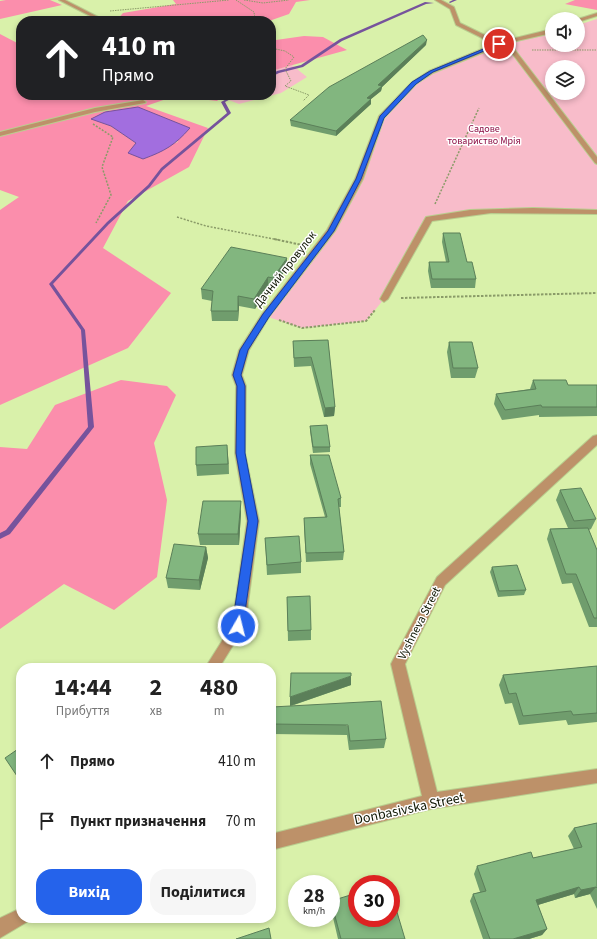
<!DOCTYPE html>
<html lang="uk">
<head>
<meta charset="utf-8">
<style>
	body { margin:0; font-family:"Source Sans 3",sans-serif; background:#f6f6f6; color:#222; height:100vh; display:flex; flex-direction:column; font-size:15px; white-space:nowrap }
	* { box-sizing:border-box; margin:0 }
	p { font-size:13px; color:#767676 }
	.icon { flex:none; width:22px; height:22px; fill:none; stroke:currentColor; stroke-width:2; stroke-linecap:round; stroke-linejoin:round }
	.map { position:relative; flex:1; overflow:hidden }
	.panel { position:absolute; left:16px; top:663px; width:260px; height:260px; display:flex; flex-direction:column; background:#fff; border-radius:16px; box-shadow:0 2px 6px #0003 }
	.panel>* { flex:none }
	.banner { position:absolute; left:16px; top:16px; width:260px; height:84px; border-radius:16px; box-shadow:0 2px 6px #0003; background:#202124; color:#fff; overflow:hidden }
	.fabs { position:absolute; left:545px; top:12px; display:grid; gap:8px }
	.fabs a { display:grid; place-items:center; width:40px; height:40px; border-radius:50%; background:#fff; box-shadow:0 2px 6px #0003; font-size:20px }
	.speed { position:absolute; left:288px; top:875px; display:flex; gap:8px; font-size:20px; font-weight:700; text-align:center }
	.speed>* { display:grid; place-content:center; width:52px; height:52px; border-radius:50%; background:#fff; box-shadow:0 2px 6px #0003; line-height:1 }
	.speed small { font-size:10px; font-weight:400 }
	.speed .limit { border:6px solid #d22; background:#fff; color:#111 }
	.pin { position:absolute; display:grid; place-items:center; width:34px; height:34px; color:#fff; margin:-17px; border:2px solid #fff; border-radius:50%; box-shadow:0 1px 4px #0007 }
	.me { position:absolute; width:44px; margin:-22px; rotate:8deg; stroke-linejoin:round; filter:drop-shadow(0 0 3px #0008) }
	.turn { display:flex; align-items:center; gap:14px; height:84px; padding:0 20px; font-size:18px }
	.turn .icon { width:52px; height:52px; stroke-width:2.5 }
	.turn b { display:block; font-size:28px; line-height:34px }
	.eta { display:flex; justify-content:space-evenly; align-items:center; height:68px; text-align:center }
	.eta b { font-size:24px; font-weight:700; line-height:28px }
	.button { display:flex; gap:8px; margin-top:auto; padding:8px 20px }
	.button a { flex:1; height:46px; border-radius:16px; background:#2563eb; color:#fff; font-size:16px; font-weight:700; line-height:46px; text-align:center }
	.button a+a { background:#f6f6f6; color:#222 }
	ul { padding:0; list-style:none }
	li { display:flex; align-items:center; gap:12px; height:60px; padding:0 20px }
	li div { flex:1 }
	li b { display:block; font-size:15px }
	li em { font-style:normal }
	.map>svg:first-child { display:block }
	.green { fill:#f8bcca; fill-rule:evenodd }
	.forest { fill:#fb8eac; fill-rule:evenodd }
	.water { fill:#a26edf; stroke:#76539c }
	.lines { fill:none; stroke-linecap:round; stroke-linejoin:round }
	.stream { fill:#76539c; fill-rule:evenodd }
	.minor-casing { stroke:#b9ce8f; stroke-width:2 }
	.path-far2 { stroke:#8a9b68; stroke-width:1; stroke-dasharray:1.5 1; stroke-linecap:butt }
	.path-far1 { stroke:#8a9b68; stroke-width:1.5; stroke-dasharray:2 1.5; stroke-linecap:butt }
	.path { stroke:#8a9b68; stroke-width:2; stroke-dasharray:2.5 1.5; stroke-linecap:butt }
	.minor { fill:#bd9169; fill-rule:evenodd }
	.wall { fill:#709d6d }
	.shaded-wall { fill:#5b7f59 }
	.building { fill:#82b67f; stroke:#5b7f59 }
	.route { fill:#2563eb; stroke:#184099 }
	.labels { text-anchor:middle; stroke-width:3; stroke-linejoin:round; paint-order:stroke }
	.far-park-label { font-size:10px; fill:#8c0e44; stroke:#fff }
	.street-label { font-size:12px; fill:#0e1500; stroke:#fff }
	.near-street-label { font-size:14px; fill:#0e1500; stroke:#fff }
</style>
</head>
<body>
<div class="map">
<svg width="597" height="939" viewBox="0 0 597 939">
	<rect width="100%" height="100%" fill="#d9f1aa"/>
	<path class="green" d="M597,19V212L505,211L429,219L384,299L366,321L302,328L265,316L318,248L359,179L381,117L414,83L431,72L499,44L552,31V45H578V25ZM552,67H578V93H552Z
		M292,65L307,77L281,93L239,104L221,97L223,95H271V71Z"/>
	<path class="forest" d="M6,0H50L62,5L0,19V1Z
		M173,0H310L296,2L289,14L269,21H116L123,13L176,4Z
		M575,0H597V10L565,4Z
		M0,34L21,45V95H223L217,101L175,96L146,106L208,128L189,167L128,201L103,248L171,293L128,348L0,405V210L19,197L0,190ZM138,107L178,142L129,154L136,143L111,126L92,119Z
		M304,36L323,37L347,50L271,71V38L276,40Z
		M121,380L167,386L176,395L154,443L167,500L157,577L114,610L64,584L0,629V447L27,449L55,405Z"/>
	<path class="water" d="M138,107L190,128C175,145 165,151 143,159L128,153L136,143L111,126L91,119L105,112Z"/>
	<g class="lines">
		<path class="stream" d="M453,0H457L450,3L449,2Z
			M425,2L434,3L426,4L342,41L303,67L279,73L271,77V75L277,71L301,65L340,39Z
			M234,95H238L225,102L231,113L230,114L163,170L150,187L109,224L53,284L85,330L94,427L10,534L0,539V533L6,530L88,427L81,330L49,284L107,222L148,185L161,168L227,113L221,102Z"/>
		<defs>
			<path id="minor" d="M59,0H65L106,21H100Z
				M435,0H441L454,7L460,23L499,42L552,29V33L504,44L515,50L597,157V164L595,163L511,52L499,46L433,73L416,84L384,118L363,179L335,231L269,317L249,350L242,375L246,386L245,453L259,521L245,626L219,668H205L232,625L247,521L235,453L236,386L232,375L239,350L262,314L327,230L355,179L379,116L412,82L429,71L494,44L456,25L450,9Z
				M597,13V16L578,22V19Z
				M143,100L146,102L145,103L95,112L0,136V132L95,108Z
				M533,208L597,210V214L491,213L432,221L388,299L384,302L380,299L426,217L470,210Z
				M597,435V445L445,585L405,664L437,792L597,769V783L431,809L271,850V834L422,796L391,664L393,660L437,577L593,436Z
				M21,908V918H29L27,922L0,938V918Z"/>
		</defs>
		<use href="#minor" class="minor-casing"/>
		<path class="path-far2" d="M236,0L254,12L255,19L259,21
			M244,0L263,3L289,0
			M110,11L229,0
			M271,48L285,51L294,57L285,69L291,81L285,86L309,95L303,101
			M532,50H597"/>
		<path class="path-far1" d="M93,124L113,137L102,167L111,195L96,223
			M435,204L479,108
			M177,217L206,226L279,240"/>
		<path class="path" d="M274,239L302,245
			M401,298L597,293
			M279,320L302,328L366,321L375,310"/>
		<use href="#minor" class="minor"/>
	</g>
	<path class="wall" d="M426,45L382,87L381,91L371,99V104L336,136L291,126L290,120Z
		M443,233L467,262L476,279L475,288H431L428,271L429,262H446L442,242Z
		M287,267L274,288L268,287L255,309L239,306L238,321H212L211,311L212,301L202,299L201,289Z
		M328,340L335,407L334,416L324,417L311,366L294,367L293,341Z
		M449,342L478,368L475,378H451L447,352Z
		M533,380L568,385H597V416L539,417V415L502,420L494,404L496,394L530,389Z
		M310,426L330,447V452L313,453L310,431Z
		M310,455L341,498V507H339L344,552L343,560L306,562L304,527V518L325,517L310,464Z
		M228,456L229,474L197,476L196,465Z
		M560,490L596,519L591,529L589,530L597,550V627H589L572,583L562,584L547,539L550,529L568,528L556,500Z
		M241,512L239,545H200L198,534Z
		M265,538L301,562V573L267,575Z
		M206,547L208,558L200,590L168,588L166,578Z
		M492,567L526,590L524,595L498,597L490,572Z
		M287,597L311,630V640L288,641Z
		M597,666V722L568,725L566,720L519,725L512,703L505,704L499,685L503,675Z
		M351,676V685L291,706L386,739L384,748L349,750L347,735L272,734V724L290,706Z
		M597,823V909L590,894L575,898L574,894L538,905L547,929L542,935L529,939H483L470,901L473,894L480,892L474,874L477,866L533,858L574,849L568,836L574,828Z
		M331,901L405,939H338L331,909Z"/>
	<path class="shaded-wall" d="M427,40L426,45L382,87L381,91L371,99V104L336,136V131L367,98L378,85Z
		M287,258V267L274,288L273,278Z
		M268,277V287L255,309L254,299Z
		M238,296L239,306L238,321Z
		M335,407L334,416L324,417L325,408Z
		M227,445L228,456L229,474L228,464Z
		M241,501V512L239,545L238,534Z
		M206,547L208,558L200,590L199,580Z
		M351,676V685L290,706V697Z
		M579,887L574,894L531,907L536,900Z
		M596,887L590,894L575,898L581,890Z
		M547,929L542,935L529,939H513Z"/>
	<path class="building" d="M423,35L427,40L378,85L382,86L367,98L371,99L336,131L290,120L329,87Z
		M443,233H460L467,262H472L476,279H432L429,262H449Z
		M231,247L287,258L273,278L268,277L254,299L238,296V311H211L213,291L201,289Z
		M328,340L335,407L325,408L311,357L294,358L293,341Z
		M449,342H472L478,368H453Z
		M533,380H566L568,385H597V407H542L541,405L505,410L496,394L536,389Z
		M327,425L330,447H313L310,426Z
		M227,445L228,464L196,465V447Z
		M310,455H329L341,498L338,499L344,552L306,553L304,518L327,517Z
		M581,488L596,519L574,521L560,490Z
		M203,501H241L238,534H198Z
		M588,528L597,550V618H594L576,574H566L550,529Z
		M299,536L301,562L267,565L265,538Z
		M174,544L206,547L199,580L166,578Z
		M517,565L526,590L499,591L492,567Z
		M310,596L311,630L288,631L287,597Z
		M597,666V713L573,715L571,711L523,716L516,693L509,694L503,675Z
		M291,673H351V676L290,697Z
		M381,701L386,739L350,741L348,725L272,724V707Z
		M21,747V782L5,758Z
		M597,823V888L596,887L581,890L579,887L536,900L547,929L513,939H490L473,894L486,891L477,866L531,852L533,858L582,847L574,828Z
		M391,892L405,939H341L331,901L357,893V918H391Z
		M269,928L271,939H236Z"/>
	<path class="route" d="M498,43L501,44L433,72L416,84L384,118L361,179L334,231L269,317L248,350L241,375L245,386V453L258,521L243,626L242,629H234L232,626L248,521L236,453L237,386L233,375L240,350L263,314L328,231L356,179L380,116L412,82L430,71Z"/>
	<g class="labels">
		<g class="far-park-label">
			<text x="484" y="132">Садове<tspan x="484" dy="12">товариство Мрія</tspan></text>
		</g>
		<g class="street-label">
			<text transform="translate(285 269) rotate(-52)" y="4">Дачний провулок</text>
			<text transform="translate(419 623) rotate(-63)" y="4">Vyshneva Street</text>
		</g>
		<g class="near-street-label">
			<text transform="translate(409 808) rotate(-12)" y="5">Donbasivska Street</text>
		</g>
	</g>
</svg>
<div class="fabs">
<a><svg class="icon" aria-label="sound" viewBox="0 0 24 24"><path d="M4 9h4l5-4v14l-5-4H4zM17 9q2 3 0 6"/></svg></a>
<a><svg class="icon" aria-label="layers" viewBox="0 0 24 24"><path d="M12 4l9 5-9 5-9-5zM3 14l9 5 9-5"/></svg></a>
</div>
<div class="speed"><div>28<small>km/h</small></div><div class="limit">30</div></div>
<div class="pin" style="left:499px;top:44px;background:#d93025"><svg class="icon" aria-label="arrive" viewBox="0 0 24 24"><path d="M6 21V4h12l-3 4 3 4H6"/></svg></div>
<svg class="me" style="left:238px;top:626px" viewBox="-20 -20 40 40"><circle r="17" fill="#2563eb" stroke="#fff" stroke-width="3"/><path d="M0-11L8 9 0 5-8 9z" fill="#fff"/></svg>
<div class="banner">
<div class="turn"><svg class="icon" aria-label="ahead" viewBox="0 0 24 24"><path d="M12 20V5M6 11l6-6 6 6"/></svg><div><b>410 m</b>Прямо</div></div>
</div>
<section class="panel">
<div class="eta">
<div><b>14:44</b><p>Прибуття</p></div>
<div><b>2</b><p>хв</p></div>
<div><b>480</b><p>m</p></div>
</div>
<ul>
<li><svg class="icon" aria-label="ahead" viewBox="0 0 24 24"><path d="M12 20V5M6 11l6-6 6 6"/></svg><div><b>Прямо</b></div><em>410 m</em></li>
<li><svg class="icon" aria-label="arrive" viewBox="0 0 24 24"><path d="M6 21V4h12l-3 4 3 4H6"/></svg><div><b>Пункт призначення</b></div><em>70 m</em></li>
</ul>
<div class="button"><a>Вихід</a><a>Поділитися</a></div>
</section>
</div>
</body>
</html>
